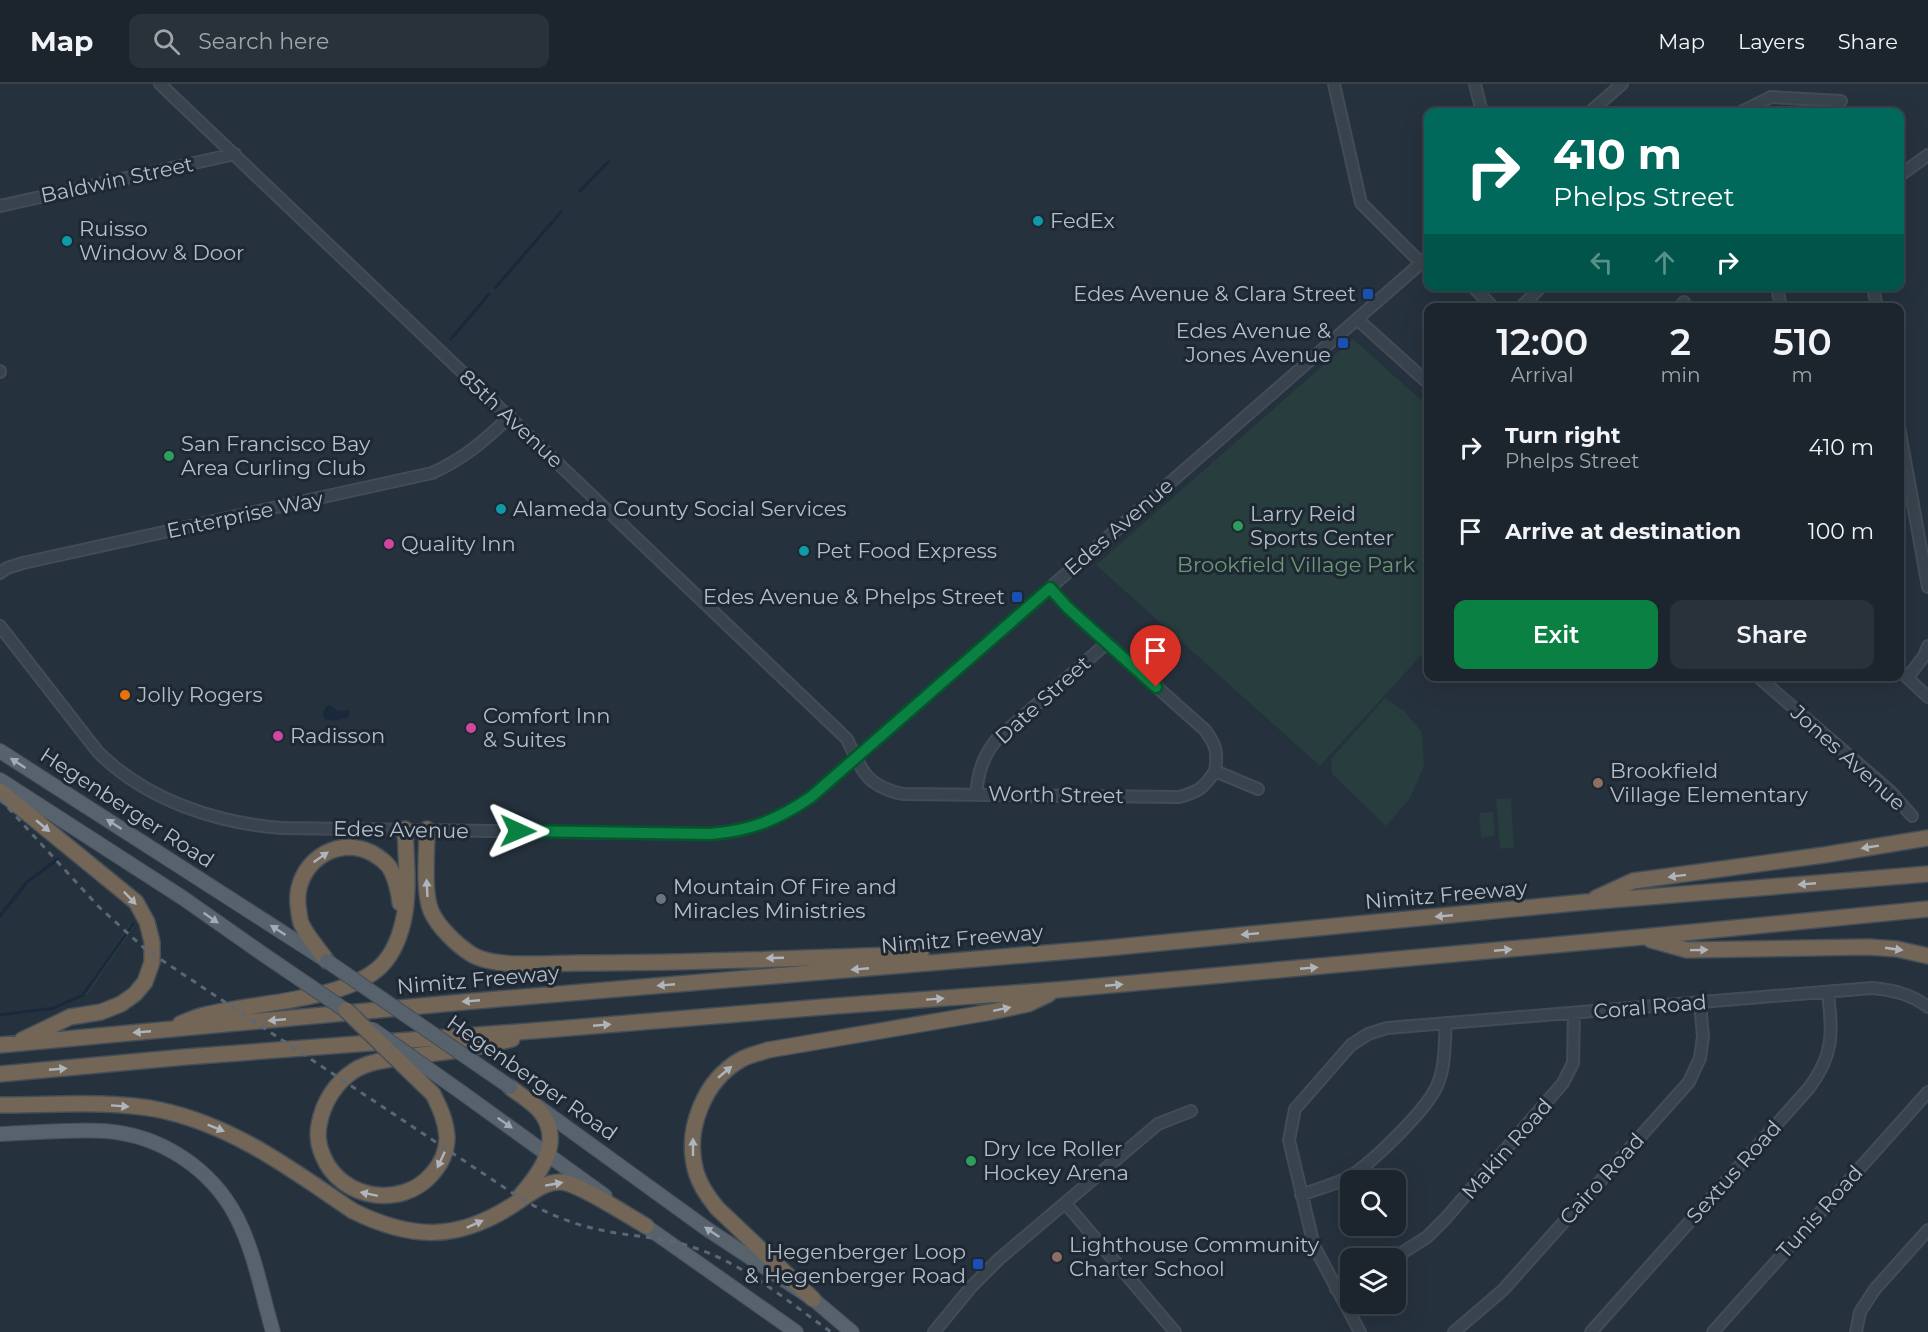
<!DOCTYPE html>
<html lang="en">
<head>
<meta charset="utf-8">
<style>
	body { margin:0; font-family:Montserrat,sans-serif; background:#29313a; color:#f1f3f6; height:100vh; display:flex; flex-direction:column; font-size:22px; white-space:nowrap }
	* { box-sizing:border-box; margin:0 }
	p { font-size:20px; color:#a0a5aa }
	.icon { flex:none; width:33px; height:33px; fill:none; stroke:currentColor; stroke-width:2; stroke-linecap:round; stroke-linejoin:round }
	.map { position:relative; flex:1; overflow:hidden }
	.drawer { position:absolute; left:1424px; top:219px; width:480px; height:378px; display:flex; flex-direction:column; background:#1c252e; border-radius:12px; box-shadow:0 6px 24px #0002,0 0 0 2px #3a424a }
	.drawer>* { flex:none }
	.top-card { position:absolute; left:1424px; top:24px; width:480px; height:183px; border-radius:12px; box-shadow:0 6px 24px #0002,0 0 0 2px #3a424a; background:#00695c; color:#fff; overflow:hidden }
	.tools { position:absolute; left:1340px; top:1086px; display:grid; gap:12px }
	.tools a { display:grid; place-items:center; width:66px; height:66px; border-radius:12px; background:#1c252e; box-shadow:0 6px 24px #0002,0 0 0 2px #3a424a; font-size:30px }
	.pin { position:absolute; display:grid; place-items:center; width:51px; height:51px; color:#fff; margin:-62px -26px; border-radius:50% 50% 50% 0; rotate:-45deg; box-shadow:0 0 6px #0007 }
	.pin .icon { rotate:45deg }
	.me { position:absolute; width:66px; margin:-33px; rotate:91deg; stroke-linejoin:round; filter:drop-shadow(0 0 4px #0008) }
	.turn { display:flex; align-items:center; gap:21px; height:126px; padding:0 30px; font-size:27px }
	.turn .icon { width:78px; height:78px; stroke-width:2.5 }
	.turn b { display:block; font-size:42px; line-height:51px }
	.lanes { display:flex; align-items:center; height:57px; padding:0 30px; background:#0003; justify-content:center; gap:30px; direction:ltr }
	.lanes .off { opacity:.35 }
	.eta { display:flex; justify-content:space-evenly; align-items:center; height:102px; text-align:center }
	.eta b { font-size:36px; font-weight:600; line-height:42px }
	.primary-button { display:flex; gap:12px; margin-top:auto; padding:12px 30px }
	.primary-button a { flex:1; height:69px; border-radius:12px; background:#0b8043; color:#fff; font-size:24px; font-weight:600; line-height:69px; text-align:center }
	.primary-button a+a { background:#29313a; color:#f1f3f6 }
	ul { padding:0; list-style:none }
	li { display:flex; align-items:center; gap:18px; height:84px; padding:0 30px }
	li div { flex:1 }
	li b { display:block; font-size:22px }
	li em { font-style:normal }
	header { display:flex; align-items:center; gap:36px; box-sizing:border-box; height:84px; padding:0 30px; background:#1c252e; border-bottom:2px solid #3a424a }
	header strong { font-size:28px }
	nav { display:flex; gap:33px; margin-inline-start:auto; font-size:21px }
	.search { width:420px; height:54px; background:#29313a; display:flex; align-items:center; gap:15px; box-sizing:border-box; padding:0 21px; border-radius:12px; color:#a0a5aa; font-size:22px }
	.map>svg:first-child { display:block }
	.green { fill:#273d3e }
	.water { fill:#19293b }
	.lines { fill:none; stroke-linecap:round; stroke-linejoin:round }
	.stream { stroke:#19293b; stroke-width:3 }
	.minor-casing { stroke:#424c57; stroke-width:14 }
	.major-casing { stroke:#424c57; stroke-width:16 }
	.highway-casing { stroke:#444e58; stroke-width:18 }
	.minor { stroke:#39434e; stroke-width:10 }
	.major { stroke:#57626d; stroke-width:14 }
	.highway { stroke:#736657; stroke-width:15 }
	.rail { stroke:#5b6774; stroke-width:3; stroke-dasharray:6 6; stroke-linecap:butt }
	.major-bridge-casing { stroke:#424c57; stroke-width:16; stroke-linecap:butt }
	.highway-bridge-casing { stroke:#444e58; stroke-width:18; stroke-linecap:butt }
	.major-bridge { stroke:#57626d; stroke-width:14 }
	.highway-bridge { stroke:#736657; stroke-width:15 }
	.oneway { fill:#a2acb6 }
	.oneway2 { fill:#aeb5bd }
	.route-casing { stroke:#07532c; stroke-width:15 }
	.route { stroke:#0b8043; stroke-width:10 }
	.culture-dot { fill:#0f9aa8; stroke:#1e2833; stroke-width:2 }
	.transit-dot { fill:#1a4fb4; stroke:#1e2833; stroke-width:2 }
	.leisure-dot { fill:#2e9e5b; stroke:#1e2833; stroke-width:2 }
	.hotel-dot { fill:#d1479c; stroke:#1e2833; stroke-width:2 }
	.food-dot { fill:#e8710a; stroke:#1e2833; stroke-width:2 }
	.education-dot { fill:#8d6e63; stroke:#1e2833; stroke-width:2 }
	.worship-dot { fill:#6b7280; stroke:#1e2833; stroke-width:2 }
	.labels { text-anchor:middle; stroke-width:6; stroke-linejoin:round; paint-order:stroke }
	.street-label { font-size:21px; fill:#b5bec8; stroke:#1e2833 }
	.poi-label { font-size:21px; fill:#b5bec8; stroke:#1e2833; text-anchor:start }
	.park-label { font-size:21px; fill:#6d9875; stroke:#1e2833 }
</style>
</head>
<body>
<header>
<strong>Map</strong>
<div class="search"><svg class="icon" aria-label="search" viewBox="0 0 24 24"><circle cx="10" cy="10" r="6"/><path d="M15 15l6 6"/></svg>Search here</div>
<nav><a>Map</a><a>Layers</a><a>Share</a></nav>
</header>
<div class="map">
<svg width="1928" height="1248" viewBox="0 0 1928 1248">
	<rect width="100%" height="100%" fill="#25313d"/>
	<path class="green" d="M1353,255L1428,322V564L1320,682L1096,481Z
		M1385,614L1404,627L1422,648L1424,682L1410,714L1386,742L1332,690L1331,675Z
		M1511,714L1514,764L1500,765L1496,715Z
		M1493,728L1495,752L1481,754L1479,729Z
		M131,838L134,843L87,911H83V909Z"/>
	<path class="water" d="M330,621L338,627L349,626V633C340,635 331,639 324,634C322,627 324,623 330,621Z"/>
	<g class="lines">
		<path class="stream" d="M580,107L608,78
			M495,204L561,128
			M451,255L489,210
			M0,832L27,798L58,775
			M0,931L54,924L83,911L133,840"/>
		<defs>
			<path id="minor" d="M160,0L847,655C862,687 866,702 903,710L1179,713C1198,708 1204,704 1215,687L1258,705
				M1334,0L1361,119L1421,179
				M1475,0L1482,28
				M1590,28L1622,0
				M1741,28L1771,13L1841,17
				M1899,92L1928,71
				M0,122L235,70
				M1472,202L1494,224
				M1777,202L1781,224
				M1873,202L1877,224
				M1520,224L1542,202
				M1679,224L1684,218
				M1357,235L1428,299
				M0,287V288
				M1899,343L1928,503
				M0,489L7,484L23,479L432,389C463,375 486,356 510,332
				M1050,504L1068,524L1205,646C1216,661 1218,668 1215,687
				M0,542L98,668C146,716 216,739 282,744L710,750C753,746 775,737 811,713L1428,173
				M1899,586L1928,613
				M1757,592L1891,708L1912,732
				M1908,593L1924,572L1928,562
				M976,711C978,688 983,672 997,655L1107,559
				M1301,1111C1316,1105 1334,1101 1349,1093C1372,1079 1424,1028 1436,1004C1446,984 1444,961 1446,940
				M1066,1120L1175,1248
				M1394,1174L1427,1153L1446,1134L1563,999L1573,979L1574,930
				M1336,1205L1350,1198
				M934,1248L972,1202L999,1175L1158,1040L1191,1027
				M1360,1248L1314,1162L1289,1056L1295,1025L1351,961L1368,950L1387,944L1872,904C1893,906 1911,910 1928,923
				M1454,1248L1503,1206L1689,998L1700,974L1703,952L1700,919
				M1591,1248L1809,1004C1835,969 1832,949 1828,908
				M1713,1248L1928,1008
				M1856,1248L1860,1228L1875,1205L1928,1146"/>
			<path id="major" d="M0,667L324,875
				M0,696L183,814L257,866
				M461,1008L605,1112
				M537,1022L707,1145L813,1215L852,1248
				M0,1050C35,1049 71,1045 105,1047C161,1051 212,1085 237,1134C255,1169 262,1211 273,1248
				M637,1136L796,1248"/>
			<path id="highway" d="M0,707L136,818L147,838L152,858V878L145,898L135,910L121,920L101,928L70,933L22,956
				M427,745C427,767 423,808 431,827C438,843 457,861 471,870C495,885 550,879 579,879C693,879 807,874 921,870
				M1596,814L1633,797L1824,771L1928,754
				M1651,856L1687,866L1868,863L1897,865L1928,872
				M327,877C319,865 307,853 301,839C299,833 299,827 298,821C294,781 335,750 372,769C380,774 388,779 392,788C396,797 399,809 400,819
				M180,940C187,937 194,934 201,932C251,918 344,918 381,882C395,868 402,846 405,828C409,801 406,772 405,745
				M0,961L475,917L1107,864L1586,818L1928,790
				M0,990L185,973L544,946L835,922L1056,906L1642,853L1928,825
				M510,1003C520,1011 532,1018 540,1027C564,1057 541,1088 521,1111
				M433,1010C440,1024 446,1037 447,1053C447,1067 441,1080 432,1090C402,1125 341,1116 323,1072C319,1063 317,1051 319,1041C323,1018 336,998 355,986C371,976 395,975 413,972C446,968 479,964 512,955
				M0,1021C50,1021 112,1016 160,1026C235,1042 292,1086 353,1127C412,1156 457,1157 513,1121C527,1112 544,1097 561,1098C579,1099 628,1132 646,1142
				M813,1215L717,1124C708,1113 700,1102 696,1088C684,1046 704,996 742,975C749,971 760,969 768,966L991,928L1028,920L1049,910"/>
		</defs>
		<use href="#minor" class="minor-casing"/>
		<use href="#major" class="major-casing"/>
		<use href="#highway" class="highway-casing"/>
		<use href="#minor" class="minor"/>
		<use href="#major" class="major"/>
		<use href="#highway" class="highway"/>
		<path class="rail" d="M0,715L98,822L145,865L517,1112C543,1128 571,1140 601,1146C632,1153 665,1153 695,1164C746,1181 787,1217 831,1248"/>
		<defs>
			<path id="major-bridge" d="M257,866L354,932
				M327,877L510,1003
				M372,945L461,1008"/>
			<path id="highway-bridge" d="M346,926L433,1010"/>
		</defs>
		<use href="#major-bridge" class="major-bridge-casing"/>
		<use href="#highway-bridge" class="highway-bridge-casing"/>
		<use href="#major-bridge" class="major-bridge"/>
		<use href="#highway-bridge" class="highway-bridge"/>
	</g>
	<defs><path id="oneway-solid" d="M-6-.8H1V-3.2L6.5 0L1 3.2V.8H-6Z" transform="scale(1.5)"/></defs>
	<g class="oneway">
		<use href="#oneway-solid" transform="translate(18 679) rotate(-147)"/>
		<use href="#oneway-solid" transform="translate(114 740) rotate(-147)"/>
		<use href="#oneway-solid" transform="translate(211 834) rotate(35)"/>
		<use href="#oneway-solid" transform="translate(278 846) rotate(-147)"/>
		<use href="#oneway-solid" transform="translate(505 1039) rotate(35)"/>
		<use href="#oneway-solid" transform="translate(712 1148) rotate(-146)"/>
	</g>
	<g class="oneway2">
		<use href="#oneway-solid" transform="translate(43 742) rotate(40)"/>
		<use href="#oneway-solid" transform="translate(1870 763) rotate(171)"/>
		<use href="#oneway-solid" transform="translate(321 773) rotate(-35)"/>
		<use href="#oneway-solid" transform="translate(1677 792) rotate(173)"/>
		<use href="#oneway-solid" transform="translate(1807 800) rotate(175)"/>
		<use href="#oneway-solid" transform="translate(427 804) rotate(-93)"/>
		<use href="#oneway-solid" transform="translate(130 814) rotate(46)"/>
		<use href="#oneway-solid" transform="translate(1444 832) rotate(175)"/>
		<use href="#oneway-solid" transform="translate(1250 850) rotate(175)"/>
		<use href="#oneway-solid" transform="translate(1894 865) rotate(8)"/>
		<use href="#oneway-solid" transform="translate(1503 866) rotate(-5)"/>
		<use href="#oneway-solid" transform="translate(1699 866) rotate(-1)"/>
		<use href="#oneway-solid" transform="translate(775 874) rotate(178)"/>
		<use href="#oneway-solid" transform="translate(1309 884) rotate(-5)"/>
		<use href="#oneway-solid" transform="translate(860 885) rotate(175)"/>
		<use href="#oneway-solid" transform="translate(666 901) rotate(175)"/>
		<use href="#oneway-solid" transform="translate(1114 901) rotate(-5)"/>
		<use href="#oneway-solid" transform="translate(935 915) rotate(-4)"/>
		<use href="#oneway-solid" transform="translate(471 917) rotate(175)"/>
		<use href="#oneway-solid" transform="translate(1002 925) rotate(-12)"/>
		<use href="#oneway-solid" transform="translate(277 936) rotate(175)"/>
		<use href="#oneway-solid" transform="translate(602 941) rotate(-5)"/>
		<use href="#oneway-solid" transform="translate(142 948) rotate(175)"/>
		<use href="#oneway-solid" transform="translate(58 985) rotate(-5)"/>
		<use href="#oneway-solid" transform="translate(725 988) rotate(-40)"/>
		<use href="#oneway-solid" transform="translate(120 1022) rotate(4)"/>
		<use href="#oneway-solid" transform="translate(216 1044) rotate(22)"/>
		<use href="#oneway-solid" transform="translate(693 1063) rotate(-90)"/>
		<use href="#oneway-solid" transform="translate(441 1076) rotate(115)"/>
		<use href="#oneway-solid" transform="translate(554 1100) rotate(-10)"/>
		<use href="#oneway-solid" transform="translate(369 1110) rotate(-168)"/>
		<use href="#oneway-solid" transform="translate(475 1140) rotate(-24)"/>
	</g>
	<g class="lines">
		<defs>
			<path id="route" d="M518,747L710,750C751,747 777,736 811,713L1050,504L1068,524L1156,603"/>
		</defs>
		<use href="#route" class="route-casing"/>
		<use href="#route" class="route"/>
	</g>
	<g class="culture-dot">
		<circle cx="1038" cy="137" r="6"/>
		<circle cx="67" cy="157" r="6"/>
		<circle cx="501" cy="425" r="6"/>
		<circle cx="804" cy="467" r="6"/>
	</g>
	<g class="transit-dot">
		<rect x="1362" y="204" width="12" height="12" rx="3"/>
		<rect x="1337" y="253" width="12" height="12" rx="3"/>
		<rect x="1011" y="507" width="12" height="12" rx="3"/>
		<rect x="972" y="1174" width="12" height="12" rx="3"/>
	</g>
	<g class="leisure-dot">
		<circle cx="169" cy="372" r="6"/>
		<circle cx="1238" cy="442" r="6"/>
		<circle cx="971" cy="1077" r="6"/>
	</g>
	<g class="hotel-dot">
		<circle cx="389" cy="460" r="6"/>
		<circle cx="471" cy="644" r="6"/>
		<circle cx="278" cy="652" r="6"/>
	</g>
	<circle class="food-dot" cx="125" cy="611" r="6"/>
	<g class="education-dot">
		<circle cx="1598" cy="699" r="6"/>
		<circle cx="1057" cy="1173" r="6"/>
	</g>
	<circle class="worship-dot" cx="661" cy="815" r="6"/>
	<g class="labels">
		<g class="street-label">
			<text transform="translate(117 96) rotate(-12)" y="7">Baldwin Street</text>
			<text transform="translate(511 335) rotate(43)" y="7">85th Avenue</text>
			<text transform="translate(245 431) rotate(-12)" y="7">Enterprise Way</text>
			<text transform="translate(1119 443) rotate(-41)" y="7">Edes Avenue</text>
			<text transform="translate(1043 616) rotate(-42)" y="7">Date Street</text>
			<text transform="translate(1848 674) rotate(42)" y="7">Jones Avenue</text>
			<text transform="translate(1056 711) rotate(1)" y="7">Worth Street</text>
			<text transform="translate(127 724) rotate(33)" y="7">Hegenberger Road</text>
			<text transform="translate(401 746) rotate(1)" y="7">Edes Avenue</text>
			<text transform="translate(1446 811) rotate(-5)" y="7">Nimitz Freeway</text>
			<text transform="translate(962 855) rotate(-5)" y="7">Nimitz Freeway</text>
			<text transform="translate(478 896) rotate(-5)" y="7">Nimitz Freeway</text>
			<text transform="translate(1650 923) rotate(-5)" y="7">Coral Road</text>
			<text transform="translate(532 994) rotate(35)" y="7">Hegenberger Road</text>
			<text transform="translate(1507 1065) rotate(-49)" y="7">Makin Road</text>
			<text transform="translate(1734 1088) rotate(-48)" y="7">Sextus Road</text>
			<text transform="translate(1602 1095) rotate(-48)" y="7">Cairo Road</text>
			<text transform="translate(1820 1128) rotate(-48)" y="7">Tunis Road</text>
		</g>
		<g class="poi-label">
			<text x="1050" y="144">FedEx</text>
			<text x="79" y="152">Ruisso<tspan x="79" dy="24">Window &amp; Door</tspan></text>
			<text x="1356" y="217" text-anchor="end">Edes Avenue &amp; Clara Street</text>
			<text x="1331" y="254" text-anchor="end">Edes Avenue &amp;<tspan x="1331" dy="24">Jones Avenue</tspan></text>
			<text x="181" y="367">San Francisco Bay<tspan x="181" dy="24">Area Curling Club</tspan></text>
			<text x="513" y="432">Alameda County Social Services</text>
			<text x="1250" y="437">Larry Reid<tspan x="1250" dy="24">Sports Center</tspan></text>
			<text x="401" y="467">Quality Inn</text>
			<text x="816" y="474">Pet Food Express</text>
			<text x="1005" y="520" text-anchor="end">Edes Avenue &amp; Phelps Street</text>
			<text x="137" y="618">Jolly Rogers</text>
			<text x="483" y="639">Comfort Inn<tspan x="483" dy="24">&amp; Suites</tspan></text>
			<text x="290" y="659">Radisson</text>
			<text x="1610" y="694">Brookfield<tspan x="1610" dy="24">Village Elementary</tspan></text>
			<text x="673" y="810">Mountain Of Fire and<tspan x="673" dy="24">Miracles Ministries</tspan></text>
			<text x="983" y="1072">Dry Ice Roller<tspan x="983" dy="24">Hockey Arena</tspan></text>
			<text x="1069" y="1168">Lighthouse Community<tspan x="1069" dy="24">Charter School</tspan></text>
			<text x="966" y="1175" text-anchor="end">Hegenberger Loop<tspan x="966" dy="24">&amp; Hegenberger Road</tspan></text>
		</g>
		<g class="park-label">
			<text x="1296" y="488">Brookfield Village Park</text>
		</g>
	</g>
</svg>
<div class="tools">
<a><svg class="icon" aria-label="search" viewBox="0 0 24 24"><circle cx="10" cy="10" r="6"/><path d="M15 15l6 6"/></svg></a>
<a><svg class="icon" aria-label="layers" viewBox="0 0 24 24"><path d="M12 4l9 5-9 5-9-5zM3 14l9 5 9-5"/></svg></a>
</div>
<div class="pin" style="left:1156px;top:603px;background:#d93025"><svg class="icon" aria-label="arrive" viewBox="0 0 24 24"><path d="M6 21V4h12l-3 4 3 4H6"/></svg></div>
<svg class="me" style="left:518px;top:747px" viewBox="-20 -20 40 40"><path d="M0-17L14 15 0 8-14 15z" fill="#0b8043" stroke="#fff" stroke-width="4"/></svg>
<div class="top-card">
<div class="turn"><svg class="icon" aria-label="right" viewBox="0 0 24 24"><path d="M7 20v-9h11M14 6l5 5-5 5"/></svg><div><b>410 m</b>Phelps Street</div></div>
<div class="lanes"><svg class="icon off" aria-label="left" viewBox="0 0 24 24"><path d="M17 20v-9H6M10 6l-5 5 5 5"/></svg><svg class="icon off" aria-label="ahead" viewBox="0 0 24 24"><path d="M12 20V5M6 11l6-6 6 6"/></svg><svg class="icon" aria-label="right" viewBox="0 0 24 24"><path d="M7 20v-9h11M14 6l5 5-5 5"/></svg></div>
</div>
<section class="drawer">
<div class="eta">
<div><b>12:00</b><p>Arrival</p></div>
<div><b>2</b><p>min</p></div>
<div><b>510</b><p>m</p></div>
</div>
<ul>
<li><svg class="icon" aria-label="right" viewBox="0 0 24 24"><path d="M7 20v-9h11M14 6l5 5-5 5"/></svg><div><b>Turn right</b><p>Phelps Street</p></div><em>410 m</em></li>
<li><svg class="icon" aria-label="arrive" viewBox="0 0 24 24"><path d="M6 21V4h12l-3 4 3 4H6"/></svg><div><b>Arrive at destination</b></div><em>100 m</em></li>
</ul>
<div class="primary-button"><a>Exit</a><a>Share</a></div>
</section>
</div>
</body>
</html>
